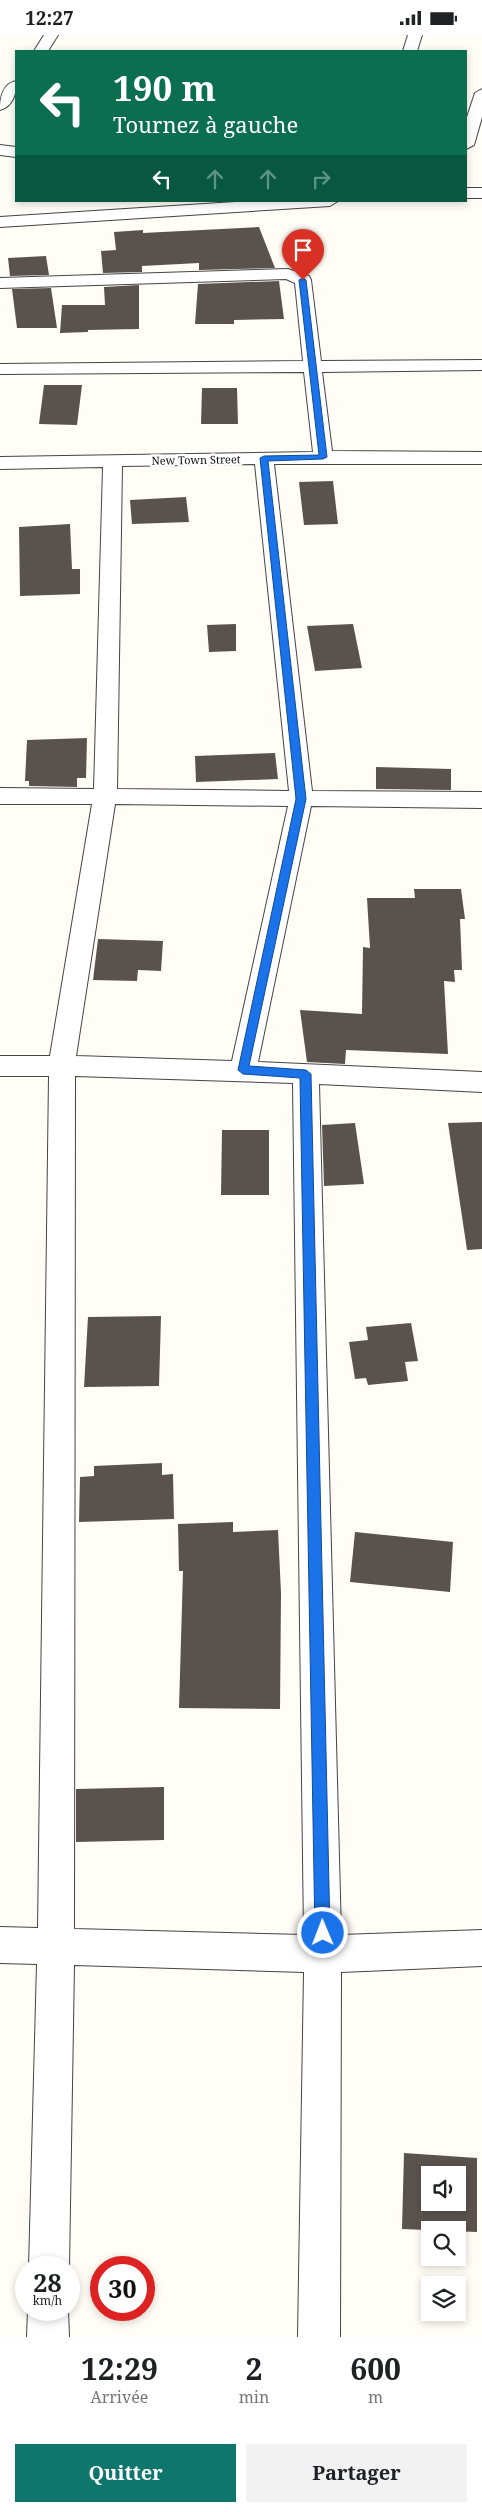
<!DOCTYPE html>
<html lang="fr">
<head>
<meta charset="utf-8">
<style>
	body { margin:0; font-family:"Noto Serif",serif; background:#f2f2f2; color:#202124; height:100vh; display:flex; flex-direction:column; font-size:19px; white-space:nowrap }
	* { box-sizing:border-box; margin:0 }
	p { font-size:16px; color:#757577 }
	.icon { flex:none; width:28px; height:28px; fill:none; stroke:currentColor; stroke-width:2; stroke-linecap:round; stroke-linejoin:round }
	.map { position:relative; height:2302px; overflow:hidden }
	.side { display:flex; flex-direction:column; background:#fff; flex:1 }
	.side>* { flex:none }
	.top-card { position:absolute; left:15px; top:15px; width:452px; height:152px; border-radius:0px; box-shadow:0 2px 8px #0003; background:#0b6e4f; color:#fff; overflow:hidden }
	.controls { position:absolute; left:421px; top:2131px; display:grid; gap:10px }
	.controls a { display:grid; place-items:center; width:45px; height:45px; border-radius:0px; background:#fff; box-shadow:0 2px 8px #0003; font-size:25px }
	.speed { position:absolute; left:15px; top:2221px; display:flex; gap:10px; font-size:25px; font-weight:700; text-align:center }
	.speed>* { display:grid; place-content:center; width:65px; height:65px; border-radius:50%; background:#fff; box-shadow:0 2px 8px #0003; line-height:1 }
	.speed small { font-size:12px; font-weight:400 }
	.speed .limit { border:8px solid #d22; background:#fff; color:#111 }
	.pin { position:absolute; display:grid; place-items:center; width:42px; height:42px; color:#fff; margin:-51px -21px; border-radius:50% 50% 50% 0; rotate:-45deg; box-shadow:0 0 5px #0007 }
	.pin .icon { rotate:45deg }
	.me { position:absolute; width:55px; margin:-28px; rotate:359deg; stroke-linejoin:round; filter:drop-shadow(0 0 4px #0008) }
	.turn { display:flex; align-items:center; gap:18px; height:105px; padding:0 15px; font-size:22px }
	.turn .icon { width:65px; height:65px; stroke-width:2.5 }
	.turn b { display:block; font-size:35px; line-height:42px }
	.lanes { display:flex; align-items:center; height:48px; padding:0 15px; background:#0003; justify-content:center; gap:25px; direction:ltr }
	.lanes .off { opacity:.35 }
	.eta { display:flex; justify-content:space-evenly; align-items:center; height:85px; text-align:center }
	.eta b { font-size:30px; font-weight:700; line-height:35px }
	.cta { display:flex; gap:10px; margin-top:auto; padding:10px 15px }
	.cta a { flex:1; height:58px; border-radius:0px; background:#0f766e; color:#fff; font-size:20px; font-weight:700; line-height:58px; text-align:center }
	.cta a+a { background:#f2f2f2; color:#202124 }
	.status { display:flex; justify-content:space-between; align-items:center; height:35px; padding:0 25px; background:#fff; direction:ltr }
	.status svg { height:14px; fill:currentColor }
	.map>svg:first-child { display:block }
	.building { fill:#5a524d; fill-rule:evenodd }
	.lines { fill:none; stroke-linecap:round; stroke-linejoin:round }
	.minor-casing { stroke:#444; stroke-width:2 }
	.minor { fill:#fff; fill-rule:evenodd }
	.route { fill:#1a73e8; stroke:#114b97 }
	.labels { text-anchor:middle; stroke-width:5; stroke-linejoin:round; paint-order:stroke }
	.far-street-label { font-size:11px; fill:#111; stroke:#fff }
</style>
</head>
<body>
<div class="status"><b>12:27</b><svg viewBox="0 0 49 12"><path d="M0 12V9h3v3zM5 12V6h3v6zM10 12V3h3v9zM15 12V0h3v12zM26 1h20v11H26zM47 4h2v5h-2z"/></svg></div>
<div class="map">
<svg width="482" height="2302" viewBox="0 0 482 2302">
	<rect width="100%" height="100%" fill="#fffdf5"/>
	<path class="building" d="M259,192L275,233L199,235V228L142,231V237L103,238L101,216L116,215L114,197L143,195V198Z
		M46,221L49,240L10,241L8,223Z
		M279,246L284,284L234,285V289H195L198,249Z
		M139,250V294L88,295V297L60,298L62,270H105L104,252Z
		M51,253L57,293H17L12,254Z
		M44,350H82L77,390L39,389Z
		M202,353H237L238,389H201Z
		M333,446L338,489L304,490L299,447Z
		M186,462L189,487L132,489L130,465Z
		M70,489L72,534H80V559L20,561L19,492Z
		M236,589V616L209,617L207,590Z
		M353,589L362,633L315,636L307,591Z
		M87,703L86,743H77V752L29,751V746H25L27,705Z
		M275,718L278,744L196,747L195,721Z
		M376,732L451,734V755L376,754Z
		M414,854H461L465,884H460L462,935H454L455,947L444,946L448,1019L346,1015L345,1029L307,1027L300,975L362,979L363,912L370,913L367,863H415Z
		M98,904L163,906L161,936L138,935L137,946L93,945Z
		M482,1087V1214L467,1215L448,1088Z
		M355,1088L364,1149L324,1151L322,1090Z
		M222,1095H269V1160H221Z
		M161,1281L159,1351L84,1352L88,1282Z
		M411,1288L418,1326L405,1327L408,1346L368,1350L366,1343L355,1344L349,1307L368,1305L366,1292Z
		M162,1428V1440L173,1439L174,1484L79,1487L80,1442L94,1441V1431Z
		M233,1487V1497L278,1495L281,1558L280,1674L179,1673L183,1536H179L178,1489Z
		M355,1497L453,1507L450,1557L350,1547Z
		M164,1752V1805L76,1807V1754Z
		M404,2118L477,2123V2197L402,2194ZM430,2140H458V2168H430Z"/>
	<g class="lines">
		<defs>
			<path id="minor" d="M44,0H58L48,16H34Z
				M408,0H422L417,16H403Z
				M16,46C17,57 13,72 0,75C0,63 2,49 16,46Z
				M482,54V82L474,110L466,114V85L475,58Z
				M0,110L16,112V122L0,120Z
				M466,153H482V163H466Z
				M251,166H338L330,171L0,192V182Z
				M288,234L309,241L311,245L321,326L482,325V335L322,337L332,416L482,417V429H274L312,756L482,757V773L311,771L258,1027L482,1037V1057L319,1049L341,1900L482,1895V1931L341,1937L340,2302H298L304,1937L74,1930L69,2232H29L37,1929L0,1928V1892L38,1893L49,1041H0V1021H50L92,769H0V753L94,754L103,432L0,434V422L313,417L304,337L0,339V329L303,326L295,248L286,244L0,253V243ZM255,429L289,756L117,754L122,431ZM115,769L288,771L232,1026L76,1021ZM75,1041L293,1048L304,1900L74,1894Z
				M28,2275H68L69,2302H27Z"/>
		</defs>
		<use href="#minor" class="minor-casing"/>
		<use href="#minor" class="minor"/>
	</g>
	<path class="route" d="M303,243L306,245L327,422L323,424L268,426L306,764L249,1031L306,1035L311,1039L330,1898L328,1904L323,1906L317,1904L315,1898L300,1043L243,1039L238,1035L296,764L260,423L264,421L319,420L299,245Z"/>
	<g class="labels">
		<g class="far-street-label">
			<text transform="translate(196 425) rotate(-1)" y="4">New Town Street</text>
		</g>
	</g>
</svg>
<div class="controls">
<a><svg class="icon" aria-label="sound" viewBox="0 0 24 24"><path d="M4 9h4l5-4v14l-5-4H4zM17 9q2 3 0 6"/></svg></a>
<a><svg class="icon" aria-label="search" viewBox="0 0 24 24"><circle cx="10" cy="10" r="6"/><path d="M15 15l6 6"/></svg></a>
<a><svg class="icon" aria-label="layers" viewBox="0 0 24 24"><path d="M12 4l9 5-9 5-9-5zM3 14l9 5 9-5"/></svg></a>
</div>
<div class="speed"><div>28<small>km/h</small></div><div class="limit">30</div></div>
<div class="pin" style="left:303px;top:245px;background:#d93025"><svg class="icon" aria-label="arrive" viewBox="0 0 24 24"><path d="M6 21V4h12l-3 4 3 4H6"/></svg></div>
<svg class="me" style="left:323px;top:1898px" viewBox="-20 -20 40 40"><circle r="17" fill="#1a73e8" stroke="#fff" stroke-width="3"/><path d="M0-11L8 9 0 5-8 9z" fill="#fff"/></svg>
<div class="top-card">
<div class="turn"><svg class="icon" aria-label="left" viewBox="0 0 24 24"><path d="M17 20v-9H6M10 6l-5 5 5 5"/></svg><div><b>190 m</b>Tournez à gauche</div></div>
<div class="lanes"><svg class="icon" aria-label="left" viewBox="0 0 24 24"><path d="M17 20v-9H6M10 6l-5 5 5 5"/></svg><svg class="icon off" aria-label="ahead" viewBox="0 0 24 24"><path d="M12 20V5M6 11l6-6 6 6"/></svg><svg class="icon off" aria-label="ahead" viewBox="0 0 24 24"><path d="M12 20V5M6 11l6-6 6 6"/></svg><svg class="icon off" aria-label="right" viewBox="0 0 24 24"><path d="M7 20v-9h11M14 6l5 5-5 5"/></svg></div>
</div>
</div>
<section class="side">
<div class="eta">
<div><b>12:29</b><p>Arrivée</p></div>
<div><b>2</b><p>min</p></div>
<div><b>600</b><p>m</p></div>
</div>
<div class="cta"><a>Quitter</a><a>Partager</a></div>
</section>
</body>
</html>
